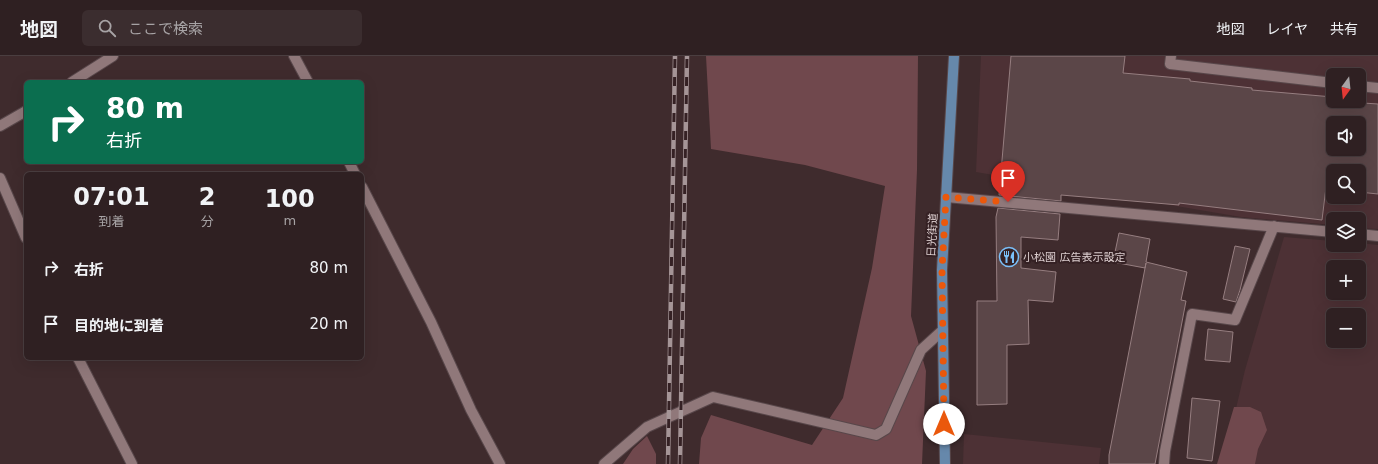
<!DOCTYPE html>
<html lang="ja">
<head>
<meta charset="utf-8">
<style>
	body { margin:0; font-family:"DejaVu Sans","Noto Sans JP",sans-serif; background:#3b2d2f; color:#f1f3f6; height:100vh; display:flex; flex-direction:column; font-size:15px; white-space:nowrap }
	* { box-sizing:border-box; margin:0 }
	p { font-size:13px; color:#a7a3a5 }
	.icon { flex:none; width:22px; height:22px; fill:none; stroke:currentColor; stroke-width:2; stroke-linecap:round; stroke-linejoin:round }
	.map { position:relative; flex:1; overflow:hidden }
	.drawer { position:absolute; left:24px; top:116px; width:340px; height:188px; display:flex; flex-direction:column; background:#2f2022; border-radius:6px; box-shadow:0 4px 16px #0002,0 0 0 1px #4a3e40 }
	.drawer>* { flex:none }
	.guide { position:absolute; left:24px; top:24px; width:340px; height:84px; border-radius:6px; box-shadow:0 4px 16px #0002,0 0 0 1px #4a3e40; background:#0b6e4f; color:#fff; overflow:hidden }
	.needle { width:26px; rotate:195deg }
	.tools { position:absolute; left:1326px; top:12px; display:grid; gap:8px }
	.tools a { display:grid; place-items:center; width:40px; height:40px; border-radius:6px; background:#2f2022; box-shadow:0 4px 16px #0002,0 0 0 1px #4a3e40; font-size:20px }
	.pin { position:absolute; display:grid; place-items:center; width:34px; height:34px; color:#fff; margin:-41px -17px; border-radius:50% 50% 50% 0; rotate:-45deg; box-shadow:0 0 4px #0007 }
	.pin .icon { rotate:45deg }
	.me { position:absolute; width:44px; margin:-22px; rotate:0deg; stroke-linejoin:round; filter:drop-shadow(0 0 3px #0008) }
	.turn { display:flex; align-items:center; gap:14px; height:84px; padding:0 16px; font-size:18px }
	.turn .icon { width:52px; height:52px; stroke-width:2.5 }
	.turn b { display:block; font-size:28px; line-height:34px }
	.eta { display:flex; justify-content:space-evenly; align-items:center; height:68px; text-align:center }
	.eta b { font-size:24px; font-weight:800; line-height:28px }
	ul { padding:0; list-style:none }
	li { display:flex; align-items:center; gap:12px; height:56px; padding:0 16px }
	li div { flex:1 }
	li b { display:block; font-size:15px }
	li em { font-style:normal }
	header { display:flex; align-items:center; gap:24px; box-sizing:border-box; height:56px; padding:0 20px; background:#2f2022; border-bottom:1px solid #4a3e40 }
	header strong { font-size:19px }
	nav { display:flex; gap:22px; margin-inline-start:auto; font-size:14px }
	.search { width:280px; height:36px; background:#3b2d2f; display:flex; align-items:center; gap:10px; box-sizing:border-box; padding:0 14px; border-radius:6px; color:#a7a3a5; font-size:15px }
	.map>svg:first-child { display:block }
	.built { fill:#4d3135; fill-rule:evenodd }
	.green { fill:#70484d }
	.building { fill:#5b4648; stroke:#967e80; fill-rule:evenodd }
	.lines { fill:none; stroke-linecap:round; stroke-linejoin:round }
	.minor-casing { stroke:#58474a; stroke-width:12 }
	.major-casing { stroke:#58474a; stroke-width:12 }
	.minor { stroke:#90787a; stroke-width:10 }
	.major { stroke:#6688ab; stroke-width:10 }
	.rail-casing { stroke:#a59597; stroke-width:4.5 }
	.rail { stroke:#352124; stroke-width:3; stroke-dasharray:9; stroke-linecap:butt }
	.route { stroke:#ea580c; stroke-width:7; stroke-dasharray:0 12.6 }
	.labels { text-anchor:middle; stroke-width:4; stroke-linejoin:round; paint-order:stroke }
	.street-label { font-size:11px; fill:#dccecf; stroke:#352124 }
	.poi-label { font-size:11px; fill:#dccecf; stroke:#352124; text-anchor:start }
</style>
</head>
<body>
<header>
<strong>地図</strong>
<div class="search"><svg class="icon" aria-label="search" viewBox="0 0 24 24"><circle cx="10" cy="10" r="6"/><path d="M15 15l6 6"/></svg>ここで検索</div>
<nav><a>地図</a><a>レイヤ</a><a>共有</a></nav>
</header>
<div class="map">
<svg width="1378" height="408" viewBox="0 0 1378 408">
	<rect width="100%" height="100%" fill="#3f2b2d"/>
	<path class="built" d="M981,0H1378V173L1359,172V163H1333V169L1241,161L976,116ZM1333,19H1359V45H1333ZM1333,67H1359V93H1333ZM1333,115H1359V141H1333Z
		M1284,181L1333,185V189H1359V187L1378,189V408H1223L1245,314ZM1333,211H1359V237H1333ZM1333,259H1359V285H1333Z
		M964,378L1101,392L1099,408H963Z"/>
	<path class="green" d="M706,0H918L917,114L911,260L926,315L922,408H699L701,382L711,359L812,389L843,342L872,212L885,130L805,109L711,93Z
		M1234,351H1250L1261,356L1267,374L1258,393L1255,408H1217Z
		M647,380L656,398V408H623L633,393Z"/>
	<path class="building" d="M1011,0H1125L1123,17L1190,23V25L1252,32V34L1333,41V45L1378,48V138L1359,136V115H1328L1322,164L1179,147V149L1061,139V145L999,139ZM1333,67H1359V93H1333Z
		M998,152L1060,158L1058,184L1021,181V212L1056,216L1053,246L1028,244L1029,288L1007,289V348L977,349V245H997L996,161Z
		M1119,177L1150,183L1146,206L1187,216L1181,244L1186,245L1155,408H1109V399L1146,207L1145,212L1113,206Z
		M1235,190L1250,193L1240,234L1236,246L1223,243Z
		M1208,273L1233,276L1230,306L1205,304Z
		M1192,342L1220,345L1212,405L1187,402Z"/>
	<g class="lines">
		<defs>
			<path id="minor" d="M294,0L308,26
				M1171,0L1170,8L1333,27
				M72,26L113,0
				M1359,30L1378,32
				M0,70L26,55
				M349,106L355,118
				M0,122L26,182
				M362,131L431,266L471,354L500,408
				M946,141L1333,176
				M1359,178L1378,180
				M78,302L132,408
				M604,408L647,371L713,341L876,379L886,373L921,294L943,274
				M1164,408L1165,395L1192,258L1235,264L1274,170"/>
			<path id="major" d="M945,408L942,214L954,0"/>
		</defs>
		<use href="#minor" class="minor-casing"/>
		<use href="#major" class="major-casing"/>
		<use href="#minor" class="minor"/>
		<use href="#major" class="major"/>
		<defs>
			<path id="rail" d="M668,408L675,0
				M680,408L687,0"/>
		</defs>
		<use href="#rail" class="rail-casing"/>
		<use href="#rail" class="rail"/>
	</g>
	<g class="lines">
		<path class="route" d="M944,368L942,214L946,141L1008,146"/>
	</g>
	<defs>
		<symbol id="restaurant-ring" viewBox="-11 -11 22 22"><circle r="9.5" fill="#352124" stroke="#7abff8" stroke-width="1.5"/><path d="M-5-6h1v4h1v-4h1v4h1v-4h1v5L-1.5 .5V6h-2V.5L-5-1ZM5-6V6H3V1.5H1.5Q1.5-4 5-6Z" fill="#7abff8"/></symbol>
	</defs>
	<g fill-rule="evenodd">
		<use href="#restaurant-ring" x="998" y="190" width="22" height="22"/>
	</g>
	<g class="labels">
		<g class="street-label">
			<text transform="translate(932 179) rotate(-87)" y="4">日光街道</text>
		</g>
		<g class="poi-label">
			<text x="1023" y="205">小松園 広告表示設定</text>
		</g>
	</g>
</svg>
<div class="tools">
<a><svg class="needle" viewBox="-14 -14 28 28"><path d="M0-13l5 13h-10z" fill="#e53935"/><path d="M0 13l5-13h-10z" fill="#a7a3a5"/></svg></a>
<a><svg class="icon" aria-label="sound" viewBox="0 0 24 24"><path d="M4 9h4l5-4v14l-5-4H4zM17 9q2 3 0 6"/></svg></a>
<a><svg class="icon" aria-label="search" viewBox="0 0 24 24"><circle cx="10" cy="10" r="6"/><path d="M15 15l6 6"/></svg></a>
<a><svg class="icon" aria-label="layers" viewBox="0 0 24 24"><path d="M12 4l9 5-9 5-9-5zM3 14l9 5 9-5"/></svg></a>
<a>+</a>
<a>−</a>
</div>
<div class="pin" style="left:1008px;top:146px;background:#d93025"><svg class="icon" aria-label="arrive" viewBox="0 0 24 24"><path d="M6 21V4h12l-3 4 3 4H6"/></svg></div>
<svg class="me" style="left:944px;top:368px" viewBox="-20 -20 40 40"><circle r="19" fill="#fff"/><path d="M0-13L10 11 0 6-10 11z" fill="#ea580c"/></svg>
<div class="guide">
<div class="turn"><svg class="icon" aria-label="right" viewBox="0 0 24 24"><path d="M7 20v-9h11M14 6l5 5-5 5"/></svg><div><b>80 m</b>右折</div></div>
</div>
<section class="drawer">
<div class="eta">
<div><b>07:01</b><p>到着</p></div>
<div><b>2</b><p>分</p></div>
<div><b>100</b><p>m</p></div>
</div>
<ul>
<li><svg class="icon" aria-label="right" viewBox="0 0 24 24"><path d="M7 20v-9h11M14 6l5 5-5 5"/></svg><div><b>右折</b></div><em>80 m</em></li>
<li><svg class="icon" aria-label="arrive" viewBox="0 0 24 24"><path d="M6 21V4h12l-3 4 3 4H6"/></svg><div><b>目的地に到着</b></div><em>20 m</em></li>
</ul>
</section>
</div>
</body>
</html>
